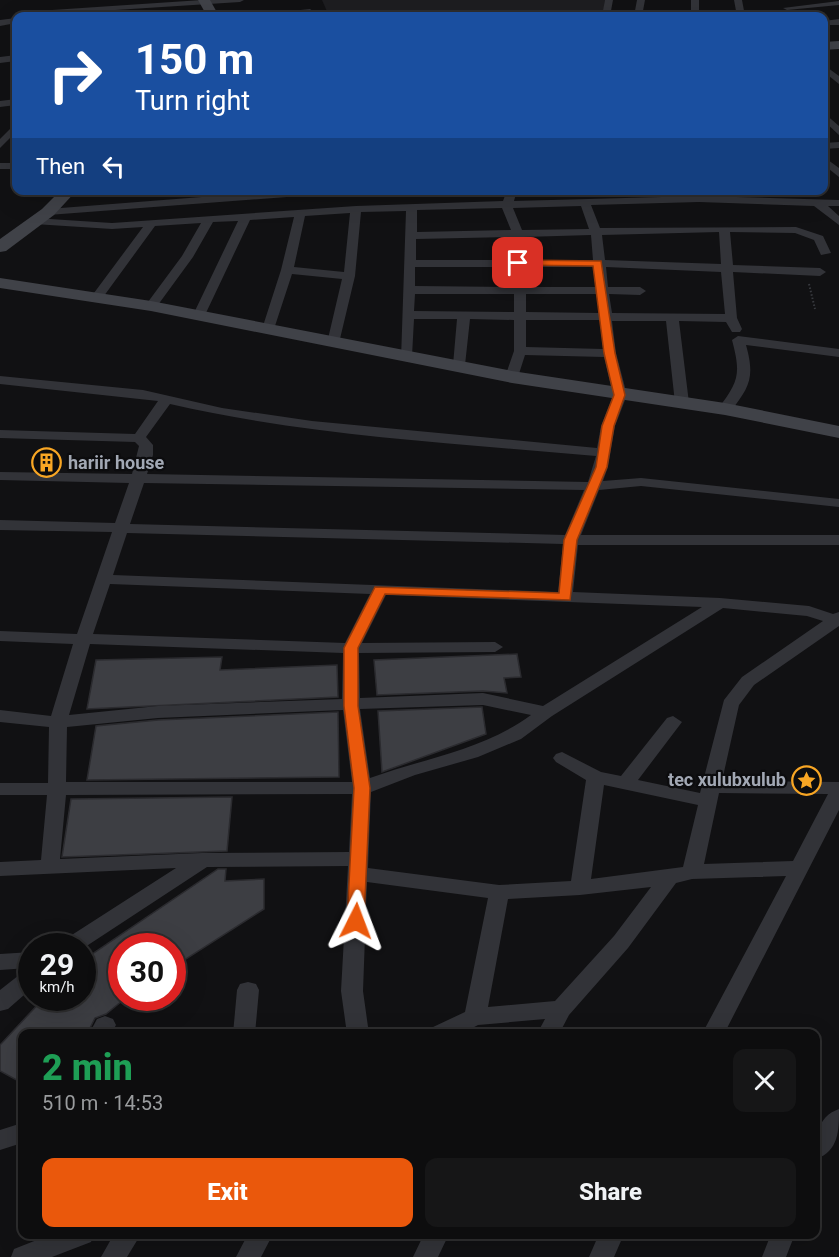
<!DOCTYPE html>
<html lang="en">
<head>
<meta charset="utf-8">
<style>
	body { margin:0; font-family:Roboto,sans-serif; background:#161617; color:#f1f3f6; height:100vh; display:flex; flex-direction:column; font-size:22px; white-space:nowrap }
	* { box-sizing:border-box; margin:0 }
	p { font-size:20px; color:#9a9c9e }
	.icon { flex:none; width:33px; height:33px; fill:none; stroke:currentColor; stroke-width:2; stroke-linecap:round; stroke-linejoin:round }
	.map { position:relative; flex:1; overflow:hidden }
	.panel { position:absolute; left:18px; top:1029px; width:802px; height:210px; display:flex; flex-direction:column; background:#0d0d0e; border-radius:12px; box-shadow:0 6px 24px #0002,0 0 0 2px #2d2d2e }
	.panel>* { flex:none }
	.banner { position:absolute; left:12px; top:12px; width:816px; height:183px; border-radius:12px; box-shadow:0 6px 24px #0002,0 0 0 2px #2d2d2e; background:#1a4fa0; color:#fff; overflow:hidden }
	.speed { position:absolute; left:18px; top:933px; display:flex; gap:12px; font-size:30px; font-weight:700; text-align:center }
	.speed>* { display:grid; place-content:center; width:78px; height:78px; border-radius:50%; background:#0d0d0e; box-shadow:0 6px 24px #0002,0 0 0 2px #2d2d2e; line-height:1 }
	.speed small { font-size:15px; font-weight:400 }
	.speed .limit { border:9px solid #d22; background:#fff; color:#111 }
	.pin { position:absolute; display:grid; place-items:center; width:51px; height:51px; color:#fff; margin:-26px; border-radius:12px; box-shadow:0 3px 9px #0006 }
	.me { position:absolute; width:66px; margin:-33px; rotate:3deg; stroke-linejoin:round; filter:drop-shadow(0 0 4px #0008) }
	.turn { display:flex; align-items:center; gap:21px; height:126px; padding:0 24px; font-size:27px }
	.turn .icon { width:78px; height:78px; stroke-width:2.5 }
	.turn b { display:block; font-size:42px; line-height:51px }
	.then { display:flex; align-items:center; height:57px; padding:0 24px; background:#0003; gap:12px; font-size:22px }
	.round { display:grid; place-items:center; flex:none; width:63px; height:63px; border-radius:12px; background:#161617 }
	.head { display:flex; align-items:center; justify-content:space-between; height:102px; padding:0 24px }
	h1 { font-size:36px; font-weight:800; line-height:45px; color:#1e9e55 }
	.action { display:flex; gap:12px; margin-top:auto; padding:12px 24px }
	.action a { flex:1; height:69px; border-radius:12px; background:#ea580c; color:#fff; font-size:24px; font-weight:800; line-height:69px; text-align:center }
	.action a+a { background:#161617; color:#f1f3f6 }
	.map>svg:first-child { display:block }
	.built { fill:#1d1d20 }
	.building { fill:#3d3e43; stroke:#2b2b2f; stroke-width:1.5 }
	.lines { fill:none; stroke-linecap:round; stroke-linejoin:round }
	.path { stroke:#383a3f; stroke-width:2; stroke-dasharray:1.5 2; stroke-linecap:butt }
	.minor { fill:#323338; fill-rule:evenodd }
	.secondary { fill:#404248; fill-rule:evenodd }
	.route { fill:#ea580c; stroke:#983908; stroke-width:1.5 }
	.labels { text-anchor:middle; stroke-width:4.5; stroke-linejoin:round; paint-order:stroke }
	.poi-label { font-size:18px; font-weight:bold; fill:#a2a8b4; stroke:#0c0c0e; text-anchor:start }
</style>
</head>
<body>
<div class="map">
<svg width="839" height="1257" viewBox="0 0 839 1257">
	<rect width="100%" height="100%" fill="#111113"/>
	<path class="built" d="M322,0H605L604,16H329Z"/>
	<path class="building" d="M517,654L521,677L504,678L507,693L483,691L377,695L374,660Z
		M222,657L220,670L337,665L338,697L87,709L96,660Z
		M482,707L486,734L382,772L378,711Z
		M338,712L339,777L87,780L96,726L158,720Z
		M232,797L227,851L62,857L71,799Z
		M218,869H226L225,881L264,879V909L172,968V946H122V1001L106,1014L95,1018L87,1034H22V1083L0,1071V1045L44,998H82V961Z"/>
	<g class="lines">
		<path class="path" d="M809,284L815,309"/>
		<path class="minor" d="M202,0H244L240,2L22,16L18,14L22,12Z
			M605,0H613L610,16H602Z
			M637,0H645L642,16H634Z
			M691,0H699V16H691Z
			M734,0H742L745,16H737Z
			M839,1V5L787,10L783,8Z
			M310,9L320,16L282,12Z
			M16,18V23L0,26V20Z
			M839,19V25H824V21Z
			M16,55V61L0,63V57Z
			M824,65L839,76V84L824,72Z
			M16,99V105L0,107V101Z
			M824,113L839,126V135L824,121Z
			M16,123V132L0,148V139Z
			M839,142V148L824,149V143Z
			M824,157L839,168V177L824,165Z
			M0,163H16V169H0Z
			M290,190L331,191L326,194L48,215L43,212L48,209Z
			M507,190H517L514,201L699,196L839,200V206H828L839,216V225L814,206L699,202L591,205L600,228L796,227L823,236L831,253L821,255L814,240L795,233L730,232L733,265L820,268L826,272L820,276L733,272L737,318L742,329L740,332H732L726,322L679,321L689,403L687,406L682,407L675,403L666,321H612L616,353L627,395L615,426L608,467L603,481L641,478L839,499V507L641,486L599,490L581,535H839V545H578L573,592L720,598L809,606L833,614L839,612V626L754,685L739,705L722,781L839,782V810L724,1034H702L786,876L692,879L676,883L628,948L569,1015L559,1034H537L545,1019L478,1025L461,1034H428L431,1028L465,1012L488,898L367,882L363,991L369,1034H347L341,991L348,866L207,867L82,949V946H61L64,940L176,868L0,876V862L41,860L47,795H0V783H48L49,727L0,722V710L51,716L73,644L0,641V631L77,634L112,532L0,530V520L115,523L129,483L0,480V472L132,474L139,446L135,442L0,438V430L135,434L158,401L0,384V376L143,390L222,408L312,421L597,448L601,426L613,395L604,357L525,355L517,380H507L505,377L514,351V320L470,319L465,365L459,369L453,365L457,319H414L412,356L411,359H401L406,211L361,212L355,276L339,343L333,347L327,343L342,279L292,274L274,329L268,333L262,329L281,270L294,217L250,220L205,315L199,319L193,315L238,221L213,222L193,257L155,309L151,310L145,306L182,256L201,223L155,226L101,300L97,301L91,297L143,227L112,229L34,224L28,221L34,218L112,223L356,206L503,201ZM581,206L589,229L522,230L513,208ZM502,208L511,230L417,232V210ZM350,213L344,272L294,267L305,216ZM719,232L721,264L605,260L602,235ZM591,235L593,260H525L524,237ZM512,237L513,260H416V239ZM415,267H513L514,287L415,286ZM525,267H594L596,287H526ZM606,267L721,272L725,314L612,313L609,294L640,295L646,291L640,287H608ZM415,294H514V312L414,311ZM526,294H597L599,313L526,312ZM526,320H600L603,349L526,347ZM170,404C309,436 454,443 596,456L588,482L147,474L153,455V445L146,437ZM144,483L584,490L565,535L130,524ZM127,533L563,544L558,592L113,575ZM110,584L370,594L345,643L93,634ZM386,595L702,607L543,706L483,693L360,698L359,653L495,652L503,647L495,642L362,643ZM723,608L807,616L823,621L742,677L724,700L700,793L638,780L682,722L673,716L667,718L621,776L601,772L562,752L556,754L553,758L556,762L586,780L571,881L499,885L368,868L371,792L415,775L478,757L521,739L552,716ZM90,644L343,653L342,699L158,706L69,715ZM483,705L531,715C483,750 425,758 370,778L360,709ZM343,710L352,782H66L67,727L158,718ZM604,785L698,805L683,867L591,879ZM719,793L828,794L793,861L704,864ZM352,794L349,852L202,853L60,859L66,795ZM651,887L614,936L555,1001L488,1007L508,899L580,895Z
			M738,336L839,349V357L746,345C755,377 750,387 730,412L725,413L718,409C739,381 741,374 732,340Z
			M32,952V988L8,1009L0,1011V990L28,968L0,970V954Z
			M248,982L256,984L259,990L255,1034H233L237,990L240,984Z
			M105,1016L113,1019L116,1025L111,1034H89L97,1019Z
			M839,1109C839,1130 839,1151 816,1159C816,1138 816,1117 839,1109Z
			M22,1123V1143L0,1150V1130Z
			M52,1234H94L91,1242L52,1257H11L14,1249Z
			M114,1234H141L127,1257H101Z
			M248,1234H273L261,1257H236Z
			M424,1234H449L438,1257H413Z
			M599,1234H624L614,1257H589Z
			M771,1234H795L786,1257H762Z"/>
		<path class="secondary" d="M198,0H210L219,16H207Z
			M839,41V49L824,50V42Z
			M61,190H77L54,215L6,251L0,252V239L42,209Z
			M0,278L151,301L512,371L725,403L839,426V438L725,415L512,383L151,311L0,288Z"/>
	</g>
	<path class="route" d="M518,260L601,261L615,353L625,395L614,426L607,467L577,540L570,600L385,594L358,648V706L370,788L364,921L356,927L347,921L354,788L344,706V648L375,587L559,593L564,540L596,467L602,426L614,395L604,353L593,266L514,265V261Z"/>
	<defs>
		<symbol id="building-ring" viewBox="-11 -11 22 22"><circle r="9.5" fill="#0c0c0e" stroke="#f8a624" stroke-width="1.5"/><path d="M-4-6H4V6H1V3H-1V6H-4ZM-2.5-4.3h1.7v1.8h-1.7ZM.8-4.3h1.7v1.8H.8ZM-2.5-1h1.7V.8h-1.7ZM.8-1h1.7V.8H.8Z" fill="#f8a624"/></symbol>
		<symbol id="sight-ring" viewBox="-11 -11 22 22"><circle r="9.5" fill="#0c0c0e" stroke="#f8a624" stroke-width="1.5"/><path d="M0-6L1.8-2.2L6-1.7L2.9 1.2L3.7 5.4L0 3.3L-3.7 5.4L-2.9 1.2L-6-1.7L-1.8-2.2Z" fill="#f8a624"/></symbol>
	</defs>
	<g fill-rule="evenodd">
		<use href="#building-ring" x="30" y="446" width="33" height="33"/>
		<use href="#sight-ring" x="790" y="764" width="33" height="33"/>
	</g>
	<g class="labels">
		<g class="poi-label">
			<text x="68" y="469">hariir house</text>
			<text x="786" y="786" text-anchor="end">tec xulubxulub</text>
		</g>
	</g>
</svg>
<div class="speed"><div>29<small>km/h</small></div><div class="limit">30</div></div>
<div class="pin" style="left:518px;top:263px;background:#d93025"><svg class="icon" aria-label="arrive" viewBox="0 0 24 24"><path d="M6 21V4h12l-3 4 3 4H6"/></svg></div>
<svg class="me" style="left:356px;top:921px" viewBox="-20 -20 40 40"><path d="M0-17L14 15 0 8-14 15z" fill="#ea580c" stroke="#fff" stroke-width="4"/></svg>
<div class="banner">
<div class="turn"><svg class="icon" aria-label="right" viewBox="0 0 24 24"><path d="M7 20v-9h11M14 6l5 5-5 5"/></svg><div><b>150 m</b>Turn right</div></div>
<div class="then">Then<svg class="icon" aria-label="left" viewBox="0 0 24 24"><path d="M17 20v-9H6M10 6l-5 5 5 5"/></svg></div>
</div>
<section class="panel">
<div class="head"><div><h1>2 min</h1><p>510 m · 14:53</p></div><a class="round"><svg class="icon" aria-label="close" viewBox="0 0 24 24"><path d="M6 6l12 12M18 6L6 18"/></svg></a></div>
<div class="action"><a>Exit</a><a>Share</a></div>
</section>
</div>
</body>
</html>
